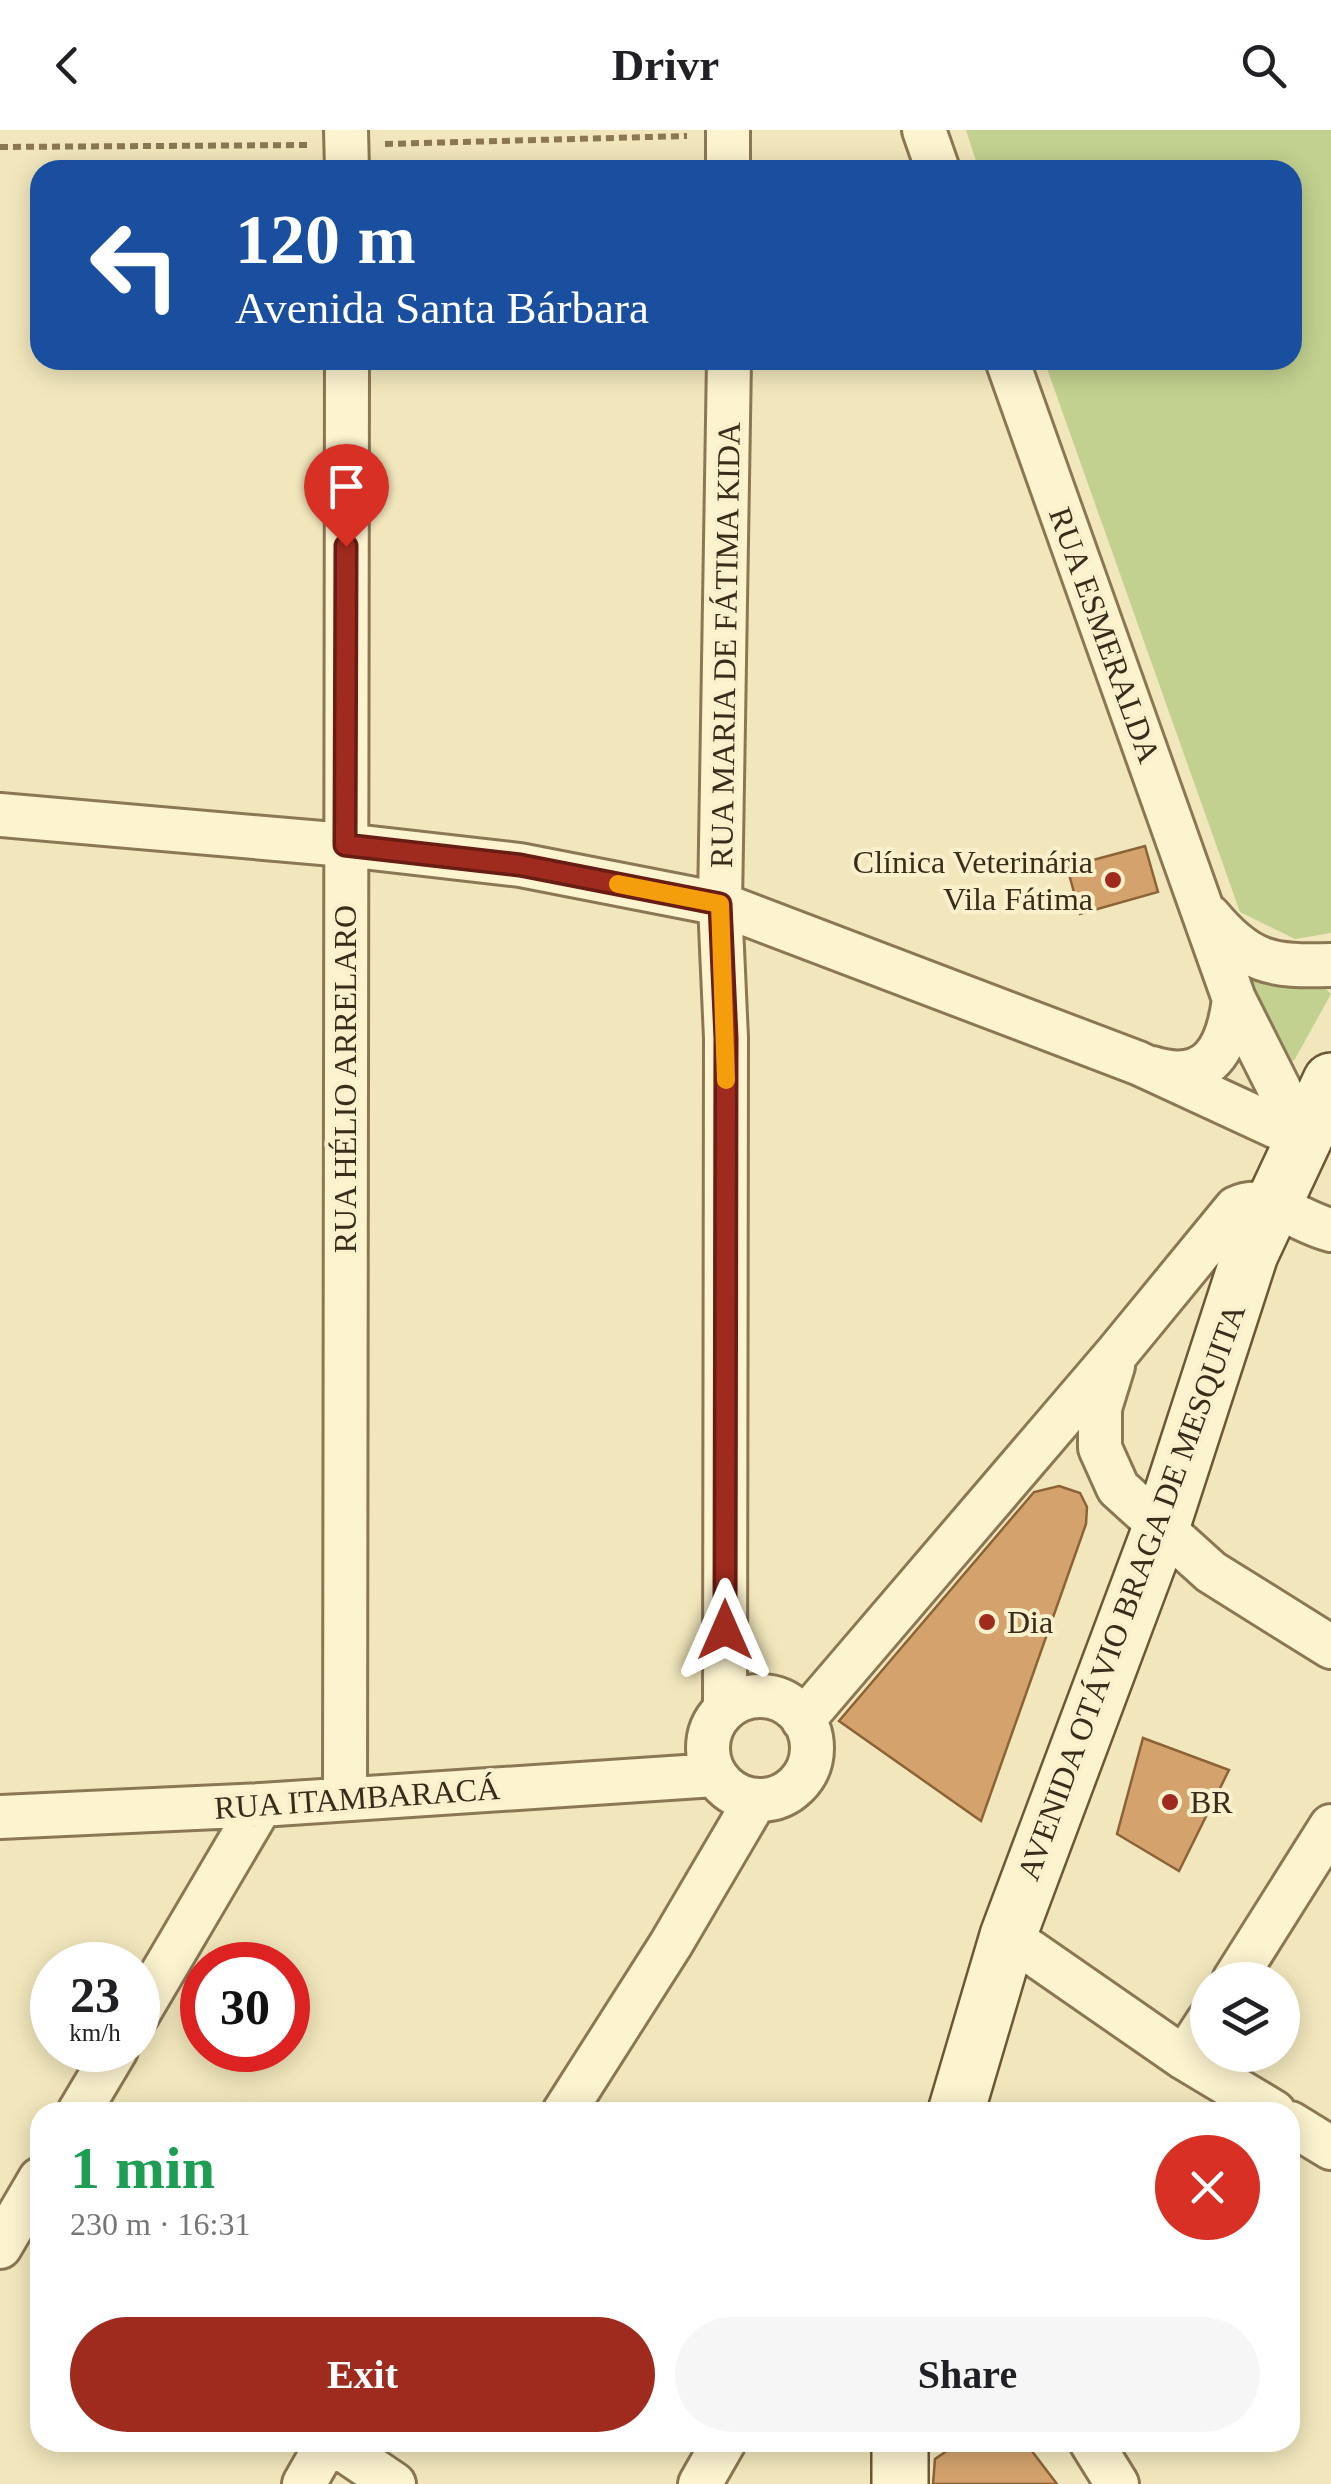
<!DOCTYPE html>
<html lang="en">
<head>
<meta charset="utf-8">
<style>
	body { margin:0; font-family:"Times New Roman",serif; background:#f6f6f6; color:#202124; height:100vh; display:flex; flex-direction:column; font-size:38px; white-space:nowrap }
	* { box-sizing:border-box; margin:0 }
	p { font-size:32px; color:#757577 }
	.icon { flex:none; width:55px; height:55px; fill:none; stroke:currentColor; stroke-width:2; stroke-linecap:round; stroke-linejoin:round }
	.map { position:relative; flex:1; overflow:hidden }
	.panel { position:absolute; left:30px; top:1972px; width:1270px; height:350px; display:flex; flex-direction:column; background:#fff; border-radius:30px; box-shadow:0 5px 25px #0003 }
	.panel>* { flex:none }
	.hud { position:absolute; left:30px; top:30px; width:1272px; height:210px; border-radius:30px; box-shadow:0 5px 25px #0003; background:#1a4fa0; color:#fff; overflow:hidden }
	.tools { position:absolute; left:1190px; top:1832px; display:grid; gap:20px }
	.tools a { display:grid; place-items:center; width:110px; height:110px; border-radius:50%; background:#fff; box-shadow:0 5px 25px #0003; font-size:50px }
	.speed { position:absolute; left:30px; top:1812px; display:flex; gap:20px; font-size:50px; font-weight:700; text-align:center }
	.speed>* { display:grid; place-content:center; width:130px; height:130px; border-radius:50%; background:#fff; box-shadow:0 5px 25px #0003; line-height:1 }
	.speed small { font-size:25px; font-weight:400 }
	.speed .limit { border:15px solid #d22; background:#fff; color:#111 }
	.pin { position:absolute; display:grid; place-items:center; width:85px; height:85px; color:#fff; margin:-102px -42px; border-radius:50% 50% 50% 0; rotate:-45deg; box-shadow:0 0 10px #0007 }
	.pin .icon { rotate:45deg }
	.me { position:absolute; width:110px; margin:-55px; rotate:0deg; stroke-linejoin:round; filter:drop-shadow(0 0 8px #0008) }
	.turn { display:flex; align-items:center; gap:35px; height:210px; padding:0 40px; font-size:45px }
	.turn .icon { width:130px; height:130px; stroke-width:2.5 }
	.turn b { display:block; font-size:70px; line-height:85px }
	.round { display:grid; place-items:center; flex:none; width:105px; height:105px; border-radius:52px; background:#f6f6f6 }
	.overview { display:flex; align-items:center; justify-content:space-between; height:170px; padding:0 40px }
	h1 { font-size:60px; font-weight:800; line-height:75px; color:#1e9e55 }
	.primary-button { display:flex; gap:20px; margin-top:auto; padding:20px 40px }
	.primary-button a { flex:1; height:115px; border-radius:60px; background:#9f2b1e; color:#fff; font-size:40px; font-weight:800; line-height:115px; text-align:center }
	.primary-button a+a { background:#f6f6f6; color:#202124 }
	header { display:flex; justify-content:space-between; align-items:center; height:130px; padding:0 40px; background:#fff; font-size:45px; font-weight:800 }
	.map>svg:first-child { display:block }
	.green { fill:#c2d18f }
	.building { fill:#d4a36d; stroke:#8c6237; stroke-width:2.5 }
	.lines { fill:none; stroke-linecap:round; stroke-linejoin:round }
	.street-casing { stroke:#8b7754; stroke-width:48 }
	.secondary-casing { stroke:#6c5737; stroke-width:60 }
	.path { stroke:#8b7754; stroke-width:6; stroke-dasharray:8 5; stroke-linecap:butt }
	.street { stroke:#fcf3cf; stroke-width:42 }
	.secondary { stroke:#fcf3cf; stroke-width:55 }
	.route-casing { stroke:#671c14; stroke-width:25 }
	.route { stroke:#9f2b1e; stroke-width:18 }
	.slow { stroke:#f59e0b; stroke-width:18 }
	.poi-dot { fill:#9f2b1e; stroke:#f9f0cc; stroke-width:4 }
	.labels { text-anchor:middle; stroke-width:8; stroke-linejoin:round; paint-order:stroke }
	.street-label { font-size:32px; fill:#382c1a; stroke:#f9f0cc }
	.poi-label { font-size:32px; fill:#382c1a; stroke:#f9f0cc; text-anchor:start }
</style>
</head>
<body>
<header><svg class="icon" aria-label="back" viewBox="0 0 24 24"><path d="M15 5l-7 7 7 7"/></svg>Drivr<svg class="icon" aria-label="search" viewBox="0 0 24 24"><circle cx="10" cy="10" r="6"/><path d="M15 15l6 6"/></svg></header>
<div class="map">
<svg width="1331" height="2354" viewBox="0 0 1331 2354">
	<rect width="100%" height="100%" fill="#f2e7bc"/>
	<path class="green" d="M966,0H1331V803L1295,809L1240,782L1044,230H1292V40H979Z
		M1235,833L1320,853L1331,864L1295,929L1287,936Z"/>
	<path class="building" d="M1145,716L1158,762L1080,784L1067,737Z
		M1059,1356L1080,1363L1087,1377L1086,1394L981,1691L839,1591L1034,1362Z
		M1143,1608L1229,1640L1179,1741L1117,1704Z
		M960,2312H1025L1057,2354H933L935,2329Z"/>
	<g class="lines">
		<defs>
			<path id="street" d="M346,0L347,40
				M728,0V40
				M924,0L938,40
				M1007,230L1234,869L1305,1010
				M0,685L345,715L520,735L720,774L1138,933L1305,1010
				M1209,786C1248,833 1271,837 1331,835
				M1152,938C1210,956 1228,917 1234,869
				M1113,1236L1100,1278V1318L1118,1358L1211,1442L1331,1517
				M708 1618a52 52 0 1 1 104 0a52 52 0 1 1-104 0Z
				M725,1579L726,908L720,774L729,230
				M803,1590L1117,1223L1236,1078C1268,1062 1300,1093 1331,1100
				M345,1669L347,230
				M0,1687L261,1675L715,1645
				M1008,1806L1184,1928L1274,1982
				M1234,1850L1331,1696
				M138,1884L261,1675
				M1184,1928L1208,1891
				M79,1982L116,1920
				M564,1982L671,1814L755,1671
				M1290,1993L1331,2018
				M0,2117L40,2049
				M332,2312L394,2354
				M1091,2312L1117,2354
				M304,2354L328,2312
				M700,2354L724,2312"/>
			<path id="secondary" d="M956,1982L1008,1806L1162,1395L1250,1124L1331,951
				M900,2354V2312"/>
		</defs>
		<use href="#street" class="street-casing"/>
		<use href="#secondary" class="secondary-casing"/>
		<path class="path" d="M385,14L687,6
			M0,17L307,15"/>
		<use href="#street" class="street"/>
		<use href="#secondary" class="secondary"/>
	</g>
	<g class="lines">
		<defs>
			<path id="route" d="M346,416L345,715L520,735L720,774L726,908L725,1500"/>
		</defs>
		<use href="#route" class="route-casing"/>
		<use href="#route" class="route"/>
		<path class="slow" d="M618,754L720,774L726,950"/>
	</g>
	<g class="poi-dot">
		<circle cx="1113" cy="750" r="10"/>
		<circle cx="987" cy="1492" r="10"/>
		<circle cx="1170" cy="1672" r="10"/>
	</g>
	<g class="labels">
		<g class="street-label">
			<text transform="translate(1105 505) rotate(70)" y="11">RUA ESMERALDA</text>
			<text transform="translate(725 515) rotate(-89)" y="11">RUA MARIA DE FÁTIMA KIDA</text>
			<text transform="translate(345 949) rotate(-90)" y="11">RUA HÉLIO ARRELARO</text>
			<text transform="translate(1131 1462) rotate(-70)" y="11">AVENIDA OTÁVIO BRAGA DE MESQUITA</text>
			<text transform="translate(357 1668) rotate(-4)" y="11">RUA ITAMBARACÁ</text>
		</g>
		<g class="poi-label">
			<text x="1093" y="743" text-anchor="end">Clínica Veterinária<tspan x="1093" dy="37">Vila Fátima</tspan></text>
			<text x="1007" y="1503">Dia</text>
			<text x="1190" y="1683">BR</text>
		</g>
	</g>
</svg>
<div class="tools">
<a><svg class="icon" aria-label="layers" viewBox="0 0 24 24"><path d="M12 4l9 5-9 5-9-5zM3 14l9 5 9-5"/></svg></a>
</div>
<div class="speed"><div>23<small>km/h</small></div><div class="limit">30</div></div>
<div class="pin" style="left:346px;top:416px;background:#d93025"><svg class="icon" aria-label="arrive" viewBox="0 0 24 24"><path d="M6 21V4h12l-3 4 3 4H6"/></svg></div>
<svg class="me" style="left:725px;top:1500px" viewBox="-20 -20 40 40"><path d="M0-17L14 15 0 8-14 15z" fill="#9f2b1e" stroke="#fff" stroke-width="4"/></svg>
<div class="hud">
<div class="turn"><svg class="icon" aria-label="left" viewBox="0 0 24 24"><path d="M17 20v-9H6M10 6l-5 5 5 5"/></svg><div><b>120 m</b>Avenida Santa Bárbara</div></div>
</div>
<section class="panel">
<div class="overview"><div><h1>1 min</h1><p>230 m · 16:31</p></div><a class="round" style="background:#d93025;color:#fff"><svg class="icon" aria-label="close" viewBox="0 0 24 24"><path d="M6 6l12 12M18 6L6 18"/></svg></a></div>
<div class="primary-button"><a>Exit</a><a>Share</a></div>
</section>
</div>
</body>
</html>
